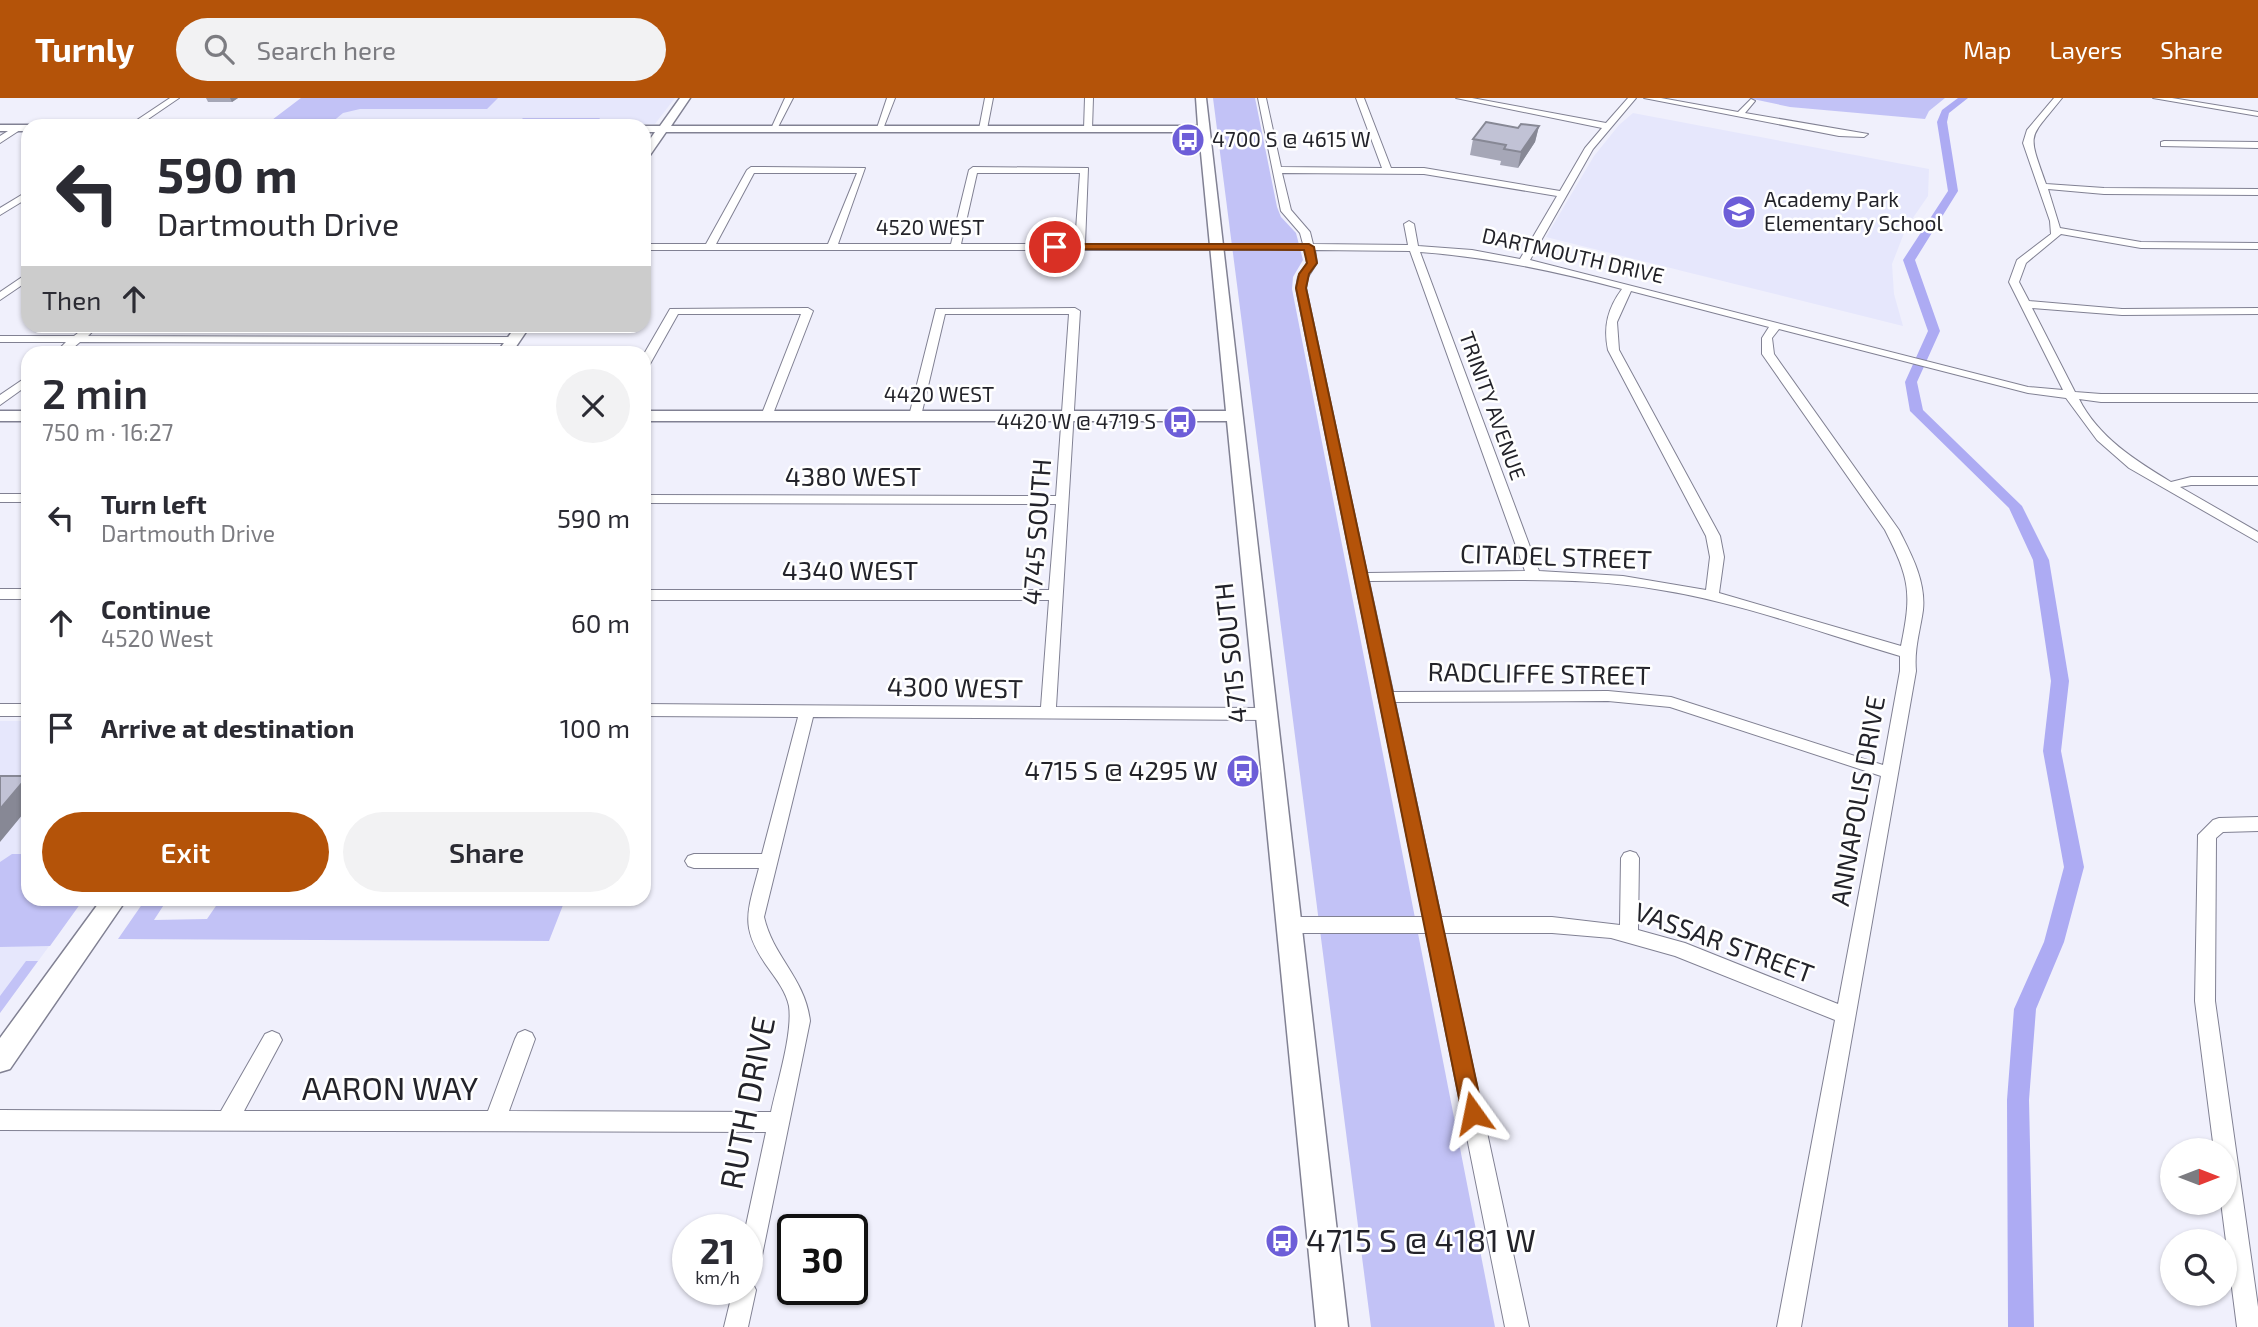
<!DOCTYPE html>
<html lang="en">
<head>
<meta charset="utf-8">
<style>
	body { margin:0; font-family:"Exo 2",sans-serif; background:#f2f2f3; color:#2b2b33; height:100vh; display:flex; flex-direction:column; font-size:26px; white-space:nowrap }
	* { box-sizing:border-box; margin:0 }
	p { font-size:23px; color:#7c7c81 }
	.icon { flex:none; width:38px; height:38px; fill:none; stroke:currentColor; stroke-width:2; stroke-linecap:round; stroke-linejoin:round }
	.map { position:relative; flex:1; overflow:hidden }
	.sheet { position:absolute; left:21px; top:248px; width:630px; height:560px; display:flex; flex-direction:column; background:#fff; border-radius:21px; box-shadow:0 2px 5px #0004 }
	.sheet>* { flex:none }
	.banner { position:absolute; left:21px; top:21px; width:630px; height:214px; border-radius:21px; box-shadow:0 2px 5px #0004; background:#fff; color:#2b2b33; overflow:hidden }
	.needle { width:46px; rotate:90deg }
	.controls { position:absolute; left:2160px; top:1040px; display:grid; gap:14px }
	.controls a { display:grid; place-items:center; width:77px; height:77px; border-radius:50%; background:#fff; box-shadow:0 2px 5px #0004; font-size:35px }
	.speed { position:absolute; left:672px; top:1116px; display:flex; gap:14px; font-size:35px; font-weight:700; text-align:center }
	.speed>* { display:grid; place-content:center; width:91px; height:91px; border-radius:50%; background:#fff; box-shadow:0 2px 5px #0004; line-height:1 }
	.speed small { font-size:18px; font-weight:400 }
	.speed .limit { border:4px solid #111; border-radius:10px; background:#fff; color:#111 }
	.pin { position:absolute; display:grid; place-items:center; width:60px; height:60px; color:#fff; margin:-30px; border:4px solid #fff; border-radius:50%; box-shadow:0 2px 7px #0007 }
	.me { position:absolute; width:77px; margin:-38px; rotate:348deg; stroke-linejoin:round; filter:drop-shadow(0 0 5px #0008) }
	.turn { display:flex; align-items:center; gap:24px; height:147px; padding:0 21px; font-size:32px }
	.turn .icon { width:91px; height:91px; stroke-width:2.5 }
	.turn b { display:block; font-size:49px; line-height:60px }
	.then { display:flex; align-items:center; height:66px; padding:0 21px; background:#0003; gap:14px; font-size:26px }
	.round { display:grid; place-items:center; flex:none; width:74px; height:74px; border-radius:37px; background:#f2f2f3 }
	.overview { display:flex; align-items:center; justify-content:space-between; height:119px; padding:0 21px }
	h1 { font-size:42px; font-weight:600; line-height:52px }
	.button { display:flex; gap:14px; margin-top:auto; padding:14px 21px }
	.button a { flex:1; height:80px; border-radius:42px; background:#b45309; color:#fff; font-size:28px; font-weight:600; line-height:80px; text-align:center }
	.button a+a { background:#f2f2f3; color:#2b2b33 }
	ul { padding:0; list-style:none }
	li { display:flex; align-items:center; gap:21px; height:105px; padding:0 21px }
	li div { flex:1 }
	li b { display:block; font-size:26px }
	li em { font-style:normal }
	header { display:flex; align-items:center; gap:42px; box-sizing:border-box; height:98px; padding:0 35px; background:#b45309; color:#fff }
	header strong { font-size:33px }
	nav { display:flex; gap:38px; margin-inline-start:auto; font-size:24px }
	.search { width:490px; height:63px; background:#f2f2f3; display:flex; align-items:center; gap:18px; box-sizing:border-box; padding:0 24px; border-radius:38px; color:#7c7c81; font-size:26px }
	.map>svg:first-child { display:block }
	.built { fill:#e6e7fc }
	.green { fill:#c2c2f6 }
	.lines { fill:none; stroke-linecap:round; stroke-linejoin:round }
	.canal { fill:#adabf3; fill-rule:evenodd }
	.street-casing { stroke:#818193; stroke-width:2 }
	.secondary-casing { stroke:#818193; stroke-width:3 }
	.street { fill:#fff; fill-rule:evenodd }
	.secondary { fill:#fff; fill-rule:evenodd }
	.wall { fill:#a6a7b7 }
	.shaded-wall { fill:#878895 }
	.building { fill:#c1c2d5; stroke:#878895; stroke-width:2 }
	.route { fill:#b45309; stroke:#753606; stroke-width:2 }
	.labels { text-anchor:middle; stroke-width:5; stroke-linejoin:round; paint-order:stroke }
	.far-poi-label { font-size:21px; fill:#23232a; stroke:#fff; text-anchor:start }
	.far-street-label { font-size:21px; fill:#23232a; stroke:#fff }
	.street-label { font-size:26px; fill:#23232a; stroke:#fff }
	.poi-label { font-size:26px; fill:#23232a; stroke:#fff; text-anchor:end }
	.near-street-label { font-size:32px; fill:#23232a; stroke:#fff }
	.near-poi-label { font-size:32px; fill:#23232a; stroke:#fff; text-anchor:start }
</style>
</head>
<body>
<header>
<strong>Turnly</strong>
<div class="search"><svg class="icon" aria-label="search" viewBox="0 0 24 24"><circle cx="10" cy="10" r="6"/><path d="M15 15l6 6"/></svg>Search here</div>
<nav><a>Map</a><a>Layers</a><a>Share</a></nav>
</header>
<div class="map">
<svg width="2258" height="1229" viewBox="0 0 2258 1229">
	<rect width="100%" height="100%" fill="#f0f0fc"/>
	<path class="built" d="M301,0H675L655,26H267Z
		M1633,15L1929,71L1928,98L1906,130L1892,166L1894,196L1903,228L1546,139L1594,58L1619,27Z
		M0,623H28V802H83L0,915Z"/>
	<path class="green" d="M301,0H498L487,11H360L343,15L331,25H268Z
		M1213,0H1255L1277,109L1281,119L1296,135L1303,162L1293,179L1292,191L1495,1229H1371Z
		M1748,0H1945L1929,13L1925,21L1790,9Z
		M523,20H600L596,26L518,25Z
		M12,756H28V802H83L50,848L0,849V764Z
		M145,802H167L154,822L207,821L220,802H565L549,843L118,841Z
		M26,863H38L0,915V898Z"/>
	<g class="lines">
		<path class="canal" d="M1958,0H1968L1949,15L1947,24L1958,93L1915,162L1940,233L1917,284L1923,312L2022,408L2049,462L2069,583L2061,653L2084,769L2064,844L2036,911L2029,1002L2034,1229H2008L2007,1002L2014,911L2044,844L2064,769L2043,653L2051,583L2033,462L2009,410L1910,313L1905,284L1928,233L1903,162L1948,93L1937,24L1942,12Z"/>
		<defs>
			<path id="street" d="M170,0H179L138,28H128Z
				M785,0H793L776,33H770Z
				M887,0H895L883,31L876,33Z
				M985,0H993L987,31L983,34L979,31Z
				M1085,0H1093L1092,31L1088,34L1084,31Z
				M1258,0H1266L1281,69L1382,70L1356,0H1364L1391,70H1424L1560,93L1585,50L1602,30L1456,0H1472L1606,25L1628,0H1636L1593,51L1530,162L2028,289L2063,292L2009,184L2017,162L2051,136L2050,123L2023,45L2027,32L2054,0H2062C2028,43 2027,32 2046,86L2104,90L2258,91V97L2104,96L2048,91L2060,130L2141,144L2258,145V151L2141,150L2061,136L2026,165L2019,184L2029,203L2122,211L2258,210V216L2122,217L2032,210L2075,294L2101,296H2258V304H2101L2079,301C2098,339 2136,363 2171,384L2191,379H2258V387H2191L2180,389L2258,434V444L2129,370L2097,342L2066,300L2028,295L1779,231L1772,240L1774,256L1899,432C1911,456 1926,483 1923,512C1920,533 1914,551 1916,573L1801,1229H1777L1835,922L1675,858L1611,840L1552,835H1444L1529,1229H1505L1426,835H1288L1281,832L1279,827L1281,822L1288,819H1423L1296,190L1298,179L1307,165L1305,152H644V146H706L747,72L751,69L865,70L838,146H951L969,72L973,69L1088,70L1085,146H1303L1300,135L1281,113ZM754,75H857L828,146H716ZM977,75H1080L1075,146H961ZM1282,75L1424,76L1557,98L1520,161L1472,152L1418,148L1414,126L1409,123L1404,126L1408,147L1313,146L1310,134L1291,112ZM1315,152L1410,153L1525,473L1367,475L1306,190L1308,179L1317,165ZM1420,154C1489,159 1555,173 1622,191C1608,210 1603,228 1608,252L1706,438L1710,459L1706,492L1623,478L1539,473ZM1631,193L1769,229L1762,240V256L1885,432C1910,481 1912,495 1901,548L1719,495L1724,459L1720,438L1619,252L1617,224ZM1511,482C1560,482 1611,483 1661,492C1742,505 1821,535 1900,558V573L1883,667L1671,599L1608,593L1393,594L1369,483ZM1608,603L1670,609L1881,678L1838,906L1685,845L1638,832L1639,760L1636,755L1630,753L1624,755L1621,760L1620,827L1552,819H1441L1395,604Z
				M1644,0H1661L1738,14L1751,1L1755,3L1745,15L1868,36L1864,39L1839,38Z
				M2153,0H2172L2258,14V18Z
				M16,28L23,30L0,45V38Z
				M2164,43L2258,44V50L2161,48V44Z
				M28,93V100L0,117V110Z
				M28,175V183L0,202V194Z
				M808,210L813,213L771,321L767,322L761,318L801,216H678L650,266L644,269V256L670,211Z
				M936,211L1075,210L1080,213L1056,609L1266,610L1274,616L1266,622L813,619L764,819C773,859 805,880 810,923L758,1177L753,1186L756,1192L748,1229H724L733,1192H747V1132H745L766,1034L0,1032V1012L221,1013L265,936L272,933L279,936L282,942L244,1013H488L515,941L518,935L525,932L532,935L535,941L509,1013L771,1014C777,986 793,935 789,908C786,894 777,882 769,871C739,829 747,816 759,770H694L688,768L685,763L688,758L694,756H762L798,619L644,618V606L1041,609L1049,502H644V492H1049L1056,406L644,405V397L1056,398L1069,216H945L921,318L915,322L909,318Z
				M87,228H98L88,238L513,239L519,242L513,245L80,244L66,256H54L66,244H0V238H74Z
				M28,278V287L0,307V297Z
				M0,396H28V404H0Z
				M0,491H28V501H0Z
				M0,606H28V618H0Z
				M2258,719V733L2223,734L2216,740L2215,903L2258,1209V1229H2237L2221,1104H2224V1052H2214L2195,903L2198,737L2213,722L2219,720Z"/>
			<path id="secondary" d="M680,0H690L671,28H1198L1196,0H1206L1348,1229H1316L1227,323H644V313H1226L1199,34H666L648,60L644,61V50L655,34H644L643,28H660Z
				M0,27H28L32,28H28V33H0Z
				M516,228H530L511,256H496Z
				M0,313H28V323H0Z
				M101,802H126L10,971L0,974V940Z"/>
		</defs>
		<use href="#street" class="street-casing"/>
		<use href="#secondary" class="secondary-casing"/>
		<use href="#street" class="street"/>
		<use href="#secondary" class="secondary"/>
	</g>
	<path class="wall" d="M206,0H238L232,4H208Z
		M1539,28L1535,44L1518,70L1500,67L1501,63L1470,57L1473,41L1518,30Z"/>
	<path class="shaded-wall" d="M230,0H238L232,4Z
		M1539,28L1535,44L1518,70L1521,54Z
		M28,678V710L0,744V711Z"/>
	<path class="building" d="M1486,24L1518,30L1521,26L1539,28L1521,54L1504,51L1506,47L1473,41Z
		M0,678H28L0,711Z"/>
	<path class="route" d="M1055,146H1309L1314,149L1317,165L1309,176L1306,190L1483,1015L1480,1022L1473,1025L1465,1022L1462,1015L1296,190L1299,176L1307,165L1304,152L1051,151Z"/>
	<defs>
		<symbol id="bus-disc" viewBox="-11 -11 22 22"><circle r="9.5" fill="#6d5ed8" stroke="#fff"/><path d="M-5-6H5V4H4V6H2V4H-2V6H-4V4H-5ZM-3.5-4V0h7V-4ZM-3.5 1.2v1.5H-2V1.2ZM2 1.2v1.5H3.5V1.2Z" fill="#fff"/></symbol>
		<symbol id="school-disc" viewBox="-11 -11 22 22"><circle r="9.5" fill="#6d5ed8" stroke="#fff"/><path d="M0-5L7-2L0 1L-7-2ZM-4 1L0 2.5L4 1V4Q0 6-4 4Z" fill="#fff"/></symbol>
	</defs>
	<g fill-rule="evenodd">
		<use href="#bus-disc" x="1169" y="23" width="38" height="38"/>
		<use href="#school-disc" x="1720" y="95" width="38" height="38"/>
		<use href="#bus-disc" x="1161" y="305" width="38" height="38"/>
		<use href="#bus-disc" x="1224" y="654" width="38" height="38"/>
		<use href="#bus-disc" x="1263" y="1124" width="38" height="38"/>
	</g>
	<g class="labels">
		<g class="far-poi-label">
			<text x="1212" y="49">4700 S @ 4615 W</text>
			<text x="1764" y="109">Academy Park<tspan x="1764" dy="24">Elementary School</tspan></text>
			<text x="1156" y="331" text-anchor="end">4420 W @ 4719 S</text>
		</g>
		<g class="far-street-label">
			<text x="930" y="137">4520 WEST</text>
			<text transform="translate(1573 158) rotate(13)" y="7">DARTMOUTH DRIVE</text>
			<text x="939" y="304">4420 WEST</text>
			<text transform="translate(1492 308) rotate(70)" y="7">TRINITY AVENUE</text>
		</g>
		<g class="street-label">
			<text x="853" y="388">4380 WEST</text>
			<text transform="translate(1037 434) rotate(-86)" y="9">4745 SOUTH</text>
			<text transform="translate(1556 459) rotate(2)" y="9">CITADEL STREET</text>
			<text x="850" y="482">4340 WEST</text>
			<text transform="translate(1231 555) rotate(-96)" y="9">4715 SOUTH</text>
			<text transform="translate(1539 576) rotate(1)" y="9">RADCLIFFE STREET</text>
			<text transform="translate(955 590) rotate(1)" y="9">4300 WEST</text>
			<text transform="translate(1858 703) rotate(-80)" y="9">ANNAPOLIS DRIVE</text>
			<text transform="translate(1724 845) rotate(20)" y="9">VASSAR STREET</text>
		</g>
		<g class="poi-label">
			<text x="1218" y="682">4715 S @ 4295 W</text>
		</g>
		<g class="near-street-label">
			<text x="390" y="1002">AARON WAY</text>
			<text transform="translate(748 1005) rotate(-79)" y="11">RUTH DRIVE</text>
		</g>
		<g class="near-poi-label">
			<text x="1306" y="1154">4715 S @ 4181 W</text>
		</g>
	</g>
</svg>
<div class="controls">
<a><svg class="needle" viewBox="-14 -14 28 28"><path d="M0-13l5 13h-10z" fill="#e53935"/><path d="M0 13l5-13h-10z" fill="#7c7c81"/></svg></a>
<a><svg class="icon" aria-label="search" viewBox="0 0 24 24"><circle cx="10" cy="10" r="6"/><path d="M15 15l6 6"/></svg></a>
</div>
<div class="speed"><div>21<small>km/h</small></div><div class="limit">30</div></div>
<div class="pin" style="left:1055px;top:149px;background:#d93025"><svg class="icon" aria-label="arrive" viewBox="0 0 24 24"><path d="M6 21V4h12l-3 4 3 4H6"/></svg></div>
<svg class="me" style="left:1473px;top:1015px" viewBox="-20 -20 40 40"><path d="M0-17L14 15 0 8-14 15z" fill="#b45309" stroke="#fff" stroke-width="4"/></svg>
<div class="banner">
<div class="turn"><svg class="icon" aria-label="left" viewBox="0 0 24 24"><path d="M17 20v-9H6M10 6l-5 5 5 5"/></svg><div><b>590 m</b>Dartmouth Drive</div></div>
<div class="then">Then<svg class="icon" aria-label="ahead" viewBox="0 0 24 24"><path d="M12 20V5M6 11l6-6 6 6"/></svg></div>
</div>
<section class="sheet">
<div class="overview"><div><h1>2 min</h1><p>750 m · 16:27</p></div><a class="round"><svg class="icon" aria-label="close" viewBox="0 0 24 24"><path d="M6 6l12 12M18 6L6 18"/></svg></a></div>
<ul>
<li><svg class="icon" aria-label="left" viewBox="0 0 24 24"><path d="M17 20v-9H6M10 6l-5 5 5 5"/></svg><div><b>Turn left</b><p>Dartmouth Drive</p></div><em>590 m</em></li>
<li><svg class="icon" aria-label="ahead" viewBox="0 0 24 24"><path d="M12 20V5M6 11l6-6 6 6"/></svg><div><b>Continue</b><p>4520 West</p></div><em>60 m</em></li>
<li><svg class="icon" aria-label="arrive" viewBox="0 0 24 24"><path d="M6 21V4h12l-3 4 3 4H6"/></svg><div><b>Arrive at destination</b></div><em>100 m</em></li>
</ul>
<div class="button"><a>Exit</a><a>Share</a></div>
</section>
</div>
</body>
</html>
